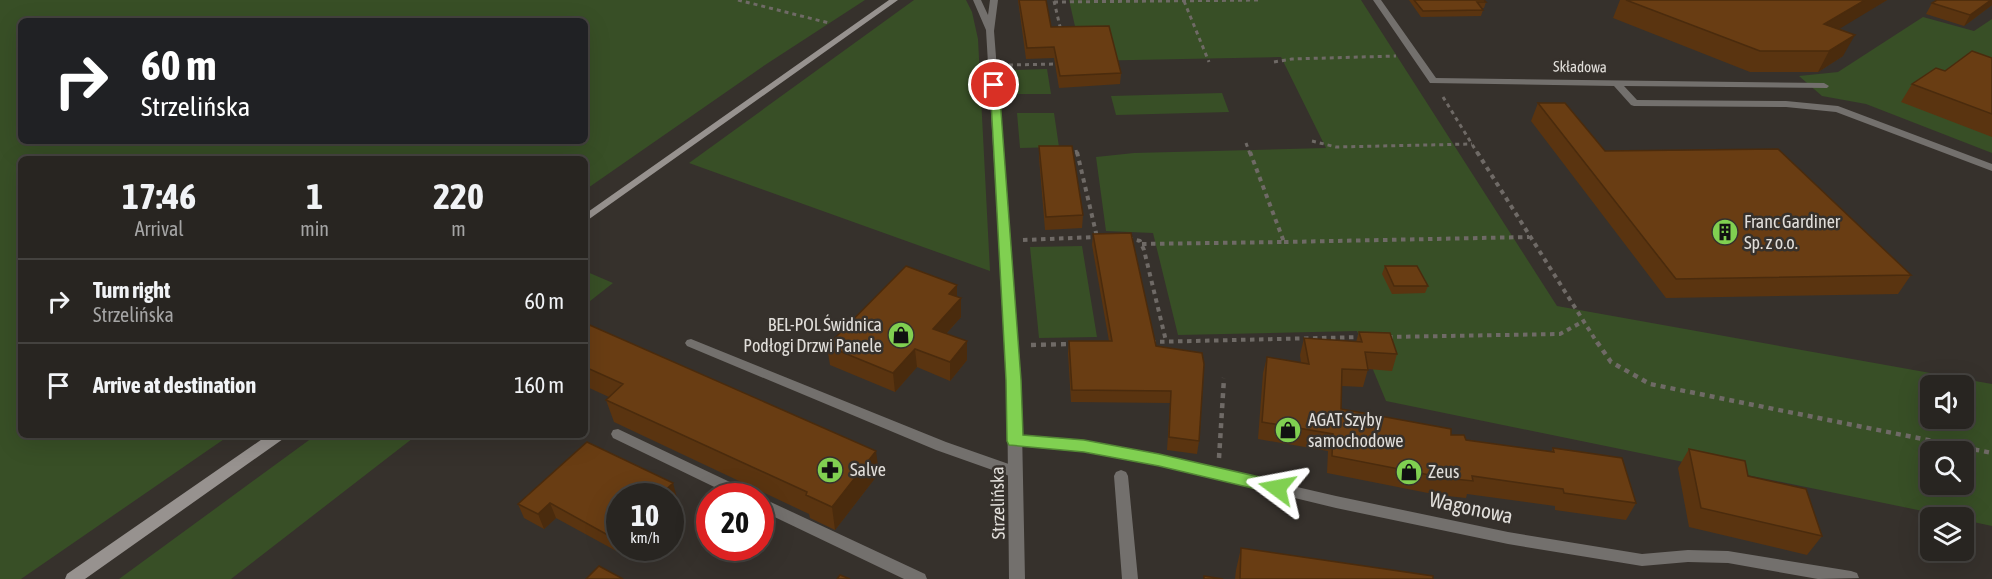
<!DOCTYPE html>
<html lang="en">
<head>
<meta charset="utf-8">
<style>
	body { margin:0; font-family:"Asap Condensed",sans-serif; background:#302d2a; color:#f1f3f6; height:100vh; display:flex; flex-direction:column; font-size:22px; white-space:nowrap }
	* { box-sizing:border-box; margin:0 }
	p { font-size:20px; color:#a5a5a5 }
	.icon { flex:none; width:33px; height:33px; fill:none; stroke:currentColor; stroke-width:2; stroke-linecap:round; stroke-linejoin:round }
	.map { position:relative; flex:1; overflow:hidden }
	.side { position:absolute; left:18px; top:156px; width:570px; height:282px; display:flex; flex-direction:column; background:#282521; border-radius:9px; box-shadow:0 6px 24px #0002,0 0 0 2px #44423f }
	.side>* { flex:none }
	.banner { position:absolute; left:18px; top:18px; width:570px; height:126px; border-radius:9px; box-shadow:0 6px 24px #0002,0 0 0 2px #44423f; background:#202124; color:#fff; overflow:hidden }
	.buttons { position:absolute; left:1920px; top:375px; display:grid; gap:12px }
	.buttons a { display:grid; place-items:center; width:54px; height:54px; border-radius:9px; background:#282521; box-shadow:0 6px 24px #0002,0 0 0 2px #44423f; font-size:30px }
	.speed { position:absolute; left:606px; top:483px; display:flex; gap:12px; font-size:30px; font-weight:700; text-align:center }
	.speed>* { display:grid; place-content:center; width:78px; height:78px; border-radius:50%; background:#282521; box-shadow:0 6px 24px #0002,0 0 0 2px #44423f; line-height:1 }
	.speed small { font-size:15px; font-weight:400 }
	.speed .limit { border:9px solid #d22; background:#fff; color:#111 }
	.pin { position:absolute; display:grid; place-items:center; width:51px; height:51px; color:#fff; margin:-26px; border:3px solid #fff; border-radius:50%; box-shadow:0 2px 6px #0007 }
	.me { position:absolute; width:66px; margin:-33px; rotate:283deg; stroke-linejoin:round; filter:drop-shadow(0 0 4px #0008) }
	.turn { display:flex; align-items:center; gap:21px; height:126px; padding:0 24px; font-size:27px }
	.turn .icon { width:78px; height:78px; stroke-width:2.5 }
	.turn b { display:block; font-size:42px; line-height:51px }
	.eta { display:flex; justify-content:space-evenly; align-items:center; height:102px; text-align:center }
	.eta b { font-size:36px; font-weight:700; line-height:42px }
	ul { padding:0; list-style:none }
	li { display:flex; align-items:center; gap:18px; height:84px; padding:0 24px; border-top:2px solid #44423f }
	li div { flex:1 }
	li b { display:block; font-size:22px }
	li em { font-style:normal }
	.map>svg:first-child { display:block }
	.green { fill:#384f26; fill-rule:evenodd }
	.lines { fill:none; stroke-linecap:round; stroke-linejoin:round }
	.path-far2 { stroke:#6f6a66; stroke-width:3; stroke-dasharray:4 4; stroke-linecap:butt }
	.path-far1 { stroke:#6f6a66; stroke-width:4; stroke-dasharray:4.5 4.5; stroke-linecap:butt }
	.path { stroke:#6f6a66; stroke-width:4.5; stroke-dasharray:5 5; stroke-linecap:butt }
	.service { fill:#73706d; fill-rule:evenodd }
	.minor { fill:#73706d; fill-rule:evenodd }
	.secondary { fill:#97928f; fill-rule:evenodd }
	.wall { fill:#5a3410 }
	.shaded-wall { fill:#4a2b0d }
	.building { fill:#693d13; stroke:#4a2b0d; stroke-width:1.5 }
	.route { fill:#80d051; stroke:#538735; stroke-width:1.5 }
	.labels { text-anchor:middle; stroke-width:5; stroke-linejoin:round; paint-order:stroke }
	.far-street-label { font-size:15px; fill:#e1deda; stroke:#36312c }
	.poi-label { font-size:18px; fill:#e1deda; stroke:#36312c; text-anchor:start }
	.street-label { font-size:18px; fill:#e1deda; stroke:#36312c }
	.near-street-label { font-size:21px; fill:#e1deda; stroke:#36312c }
</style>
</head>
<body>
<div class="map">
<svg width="1992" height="579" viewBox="0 0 1992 579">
	<rect width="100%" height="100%" fill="#36312c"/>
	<path class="green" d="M0,0H865L765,65L585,190V159H21V435H230L21,579H0ZM21,21H585V141H21Z
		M914,0H966L972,12L978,39L990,271L689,163Z
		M1069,0H1361L1557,306L1992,384V526L1964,520V518L1952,517L1386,401L1357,331L1178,335L1153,233L1106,231L1096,157L1134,153L1326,148L1281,57L1083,61ZM1930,386H1964V418H1930ZM1930,452H1964V484H1930Z
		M1923,17L1974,31L1992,19V153L1866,104L1822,96L1799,76L1838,72Z
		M1047,69L1051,94H1015L1012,70Z
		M1222,93L1229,112L1116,115L1111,96Z
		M1017,113H1054L1059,147L1020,148Z
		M1082,246L1097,337L1039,338L1030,247Z
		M585,271L613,283L585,305Z
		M316,435H417L231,579H119Z"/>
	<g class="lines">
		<path class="path-far2" d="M738,0L829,23
			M1054,1L1061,31
			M1184,1L1209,62
			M1054,2L1261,0
			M1274,62L1292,59L1396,56
			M1009,65L1058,64
			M1443,97L1478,154
			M1312,141L1336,147L1472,144
			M1246,143L1250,154
			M1076,150L1077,154"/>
		<path class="path-far1" d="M1077,152L1097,237
			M1477,152L1598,344
			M1128,238L1140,241L1144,250L1166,341
			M1023,240L1096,237
			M1284,242L1529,237
			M1142,244L1284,242L1250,152
			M1388,337L1560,334L1582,322
			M1151,342L1362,337"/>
		<path class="path" d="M1597,342L1611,362L1650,384L1992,453
			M1031,345L1071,344
			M1219,458L1224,378"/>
		<path class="service" d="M1373,0H1381L1436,78L1824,83L1829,86L1827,88L1624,86L1637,100L1786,101L1838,106L1992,164V171L1836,112L1786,107L1634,106L1631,105L1614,86L1430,83Z
			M691,339L946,442L1020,468L1022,472L1020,476L1015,478L936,450L687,346L685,343L687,340Z
			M618,429L751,492L753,496H733L613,438L611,434L613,430Z
			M1015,436L1085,441L1159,455L1336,496L1508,532L1642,554L1688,550L1728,551L1851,571L1857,573L1859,578L1818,579L1728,563L1688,562L1642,566L1508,544L1336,508L1159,465L1085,451L1015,446L1010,445L1008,441L1010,437Z
			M1121,470L1126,472L1128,476L1138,579H1122L1114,476L1116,472Z
			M760,497L925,574L927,579H904L760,510Z"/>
		<path class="minor" d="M973,0H981L988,15L990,0H998L994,31L1021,380L1025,579H1009L1007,380L986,30Z"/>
		<path class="secondary" d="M889,0H898L585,222V214Z
			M268,435H285L283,439L85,579H65L67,574Z"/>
	</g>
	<path class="wall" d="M1018,0H1046L1051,27L1121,73L1120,84L1059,88L1054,58L1026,59Z
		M1409,0H1484L1486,2L1484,8H1482L1483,10L1481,16L1421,17Z
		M1620,0H1887L1838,29L1843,56L1818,72H1750L1613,18Z
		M1992,0V5L1964,26L1926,14L1932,3Z
		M1992,58V137L1901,102L1912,84Z
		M1538,103L1605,151L1911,275L1898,294L1666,298L1531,121Z
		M1039,146L1083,215L1082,228L1045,230L1039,158Z
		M1093,234L1156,346L1199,441L1197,454L1167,450L1170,403L1071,402L1068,353L1069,341H1109L1092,245Z
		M1385,266L1428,286L1425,293L1392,294L1382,274Z
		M957,297L961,317L946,334L967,360L950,381L917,367L895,392L830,365L827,346Z
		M585,323L879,473L835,530L810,518L809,514L614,422L606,400L609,397L585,386Z
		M1359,332L1397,354L1392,371L1368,369L1363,387L1342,386L1341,409L1451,435L1466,440L1551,452L1553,448L1636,503L1626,520L1555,510V506L1467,494L1466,498L1438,495L1327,473L1328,451L1258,439L1263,373L1267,357L1301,363L1300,355L1304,338L1356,342Z
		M1689,449L1748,476L1822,536L1807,555L1689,527L1678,468Z
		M677,498L620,548H626L620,553L556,518L544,529L524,518L518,504Z
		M1241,548L1433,579H1235L1236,570Z"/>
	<path class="shaded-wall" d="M1865,0H1887L1813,45L1824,24Z
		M1991,0H1992V5L1964,26L1970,15Z
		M1855,35L1843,56L1818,72L1829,51Z
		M957,285V302L961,298V317L934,347L933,329L949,294Z
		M967,341V360L950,381V362Z
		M915,349L917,367L895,392L893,373Z
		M876,451L879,473L835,530L832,507Z
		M673,483L677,498L670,504V496H659Z
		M550,503L556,518L544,529L538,514Z
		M620,535V548H626L620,553L615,539Z"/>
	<path class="building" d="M1019,0H1046L1051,27L1109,26L1121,73L1060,76L1054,47L1027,48Z
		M1414,0H1484L1486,2H1477L1483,10L1423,11Z
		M1626,0H1865L1824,24L1855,35L1829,51H1760Z
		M1937,0H1991L1970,15L1932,3Z
		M1972,51L1992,58V114L1912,84L1936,68L1945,71Z
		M1538,103H1565L1605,151L1778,149L1911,275L1676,279Z
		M1039,146H1072L1083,215L1046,217Z
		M1131,233L1156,346L1202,353L1204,364L1199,441L1169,437L1171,391L1072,390L1069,341H1112L1093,234Z
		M906,266L957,285L949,294L961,298L933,329L967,341L950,362L915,349L893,373L827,346Z
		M1385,266H1417L1428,286H1394Z
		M585,323L876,451L832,507L806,495L807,492L606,400L623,384L585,367Z
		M1359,332L1390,333L1397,354L1365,352L1368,370L1342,369L1341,409L1451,429V435H1464L1466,440L1554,452L1553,448L1622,458L1636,503L1564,493L1563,489L1472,476L1473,481L1445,478L1332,456L1333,434L1262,422L1267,357L1309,364L1304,338L1362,342Z
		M587,442L673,483L659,496H620V535L615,539L550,503L538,514L518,504Z
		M1689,449L1745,461L1748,476L1806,489L1822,536L1701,508Z
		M1241,548L1433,576V579H1240Z
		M599,566L623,579H586Z
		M840,575L850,579H837Z
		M1204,576L1223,579H1204Z"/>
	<path class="route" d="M990,82H998L999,85L1021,380L1023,435L1084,440L1159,454L1277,481L1283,483L1285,488L1283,493L1277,494L1159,466L1084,452L1009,445L1007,441L1006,380Z"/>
	<defs>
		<symbol id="building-disc" viewBox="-11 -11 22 22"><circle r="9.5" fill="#80d051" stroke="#36312c"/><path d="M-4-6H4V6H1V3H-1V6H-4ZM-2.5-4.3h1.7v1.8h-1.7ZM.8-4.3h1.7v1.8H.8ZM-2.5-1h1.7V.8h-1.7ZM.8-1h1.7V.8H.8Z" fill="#111"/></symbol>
		<symbol id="shop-disc" viewBox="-11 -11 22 22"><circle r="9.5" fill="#80d051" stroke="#36312c"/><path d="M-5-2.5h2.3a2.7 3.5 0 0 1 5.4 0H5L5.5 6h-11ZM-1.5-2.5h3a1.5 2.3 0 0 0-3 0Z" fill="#111"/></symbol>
		<symbol id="pharmacy-disc" viewBox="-11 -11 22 22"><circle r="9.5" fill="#80d051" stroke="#36312c"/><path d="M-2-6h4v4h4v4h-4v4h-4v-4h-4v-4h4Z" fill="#111"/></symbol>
	</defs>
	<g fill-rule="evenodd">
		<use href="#building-disc" x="1710" y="217" width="30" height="30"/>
		<use href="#shop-disc" x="886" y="320" width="30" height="30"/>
		<use href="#shop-disc" x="1273" y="415" width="30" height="30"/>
		<use href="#pharmacy-disc" x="815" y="455" width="30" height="30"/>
		<use href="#shop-disc" x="1394" y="457" width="30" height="30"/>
	</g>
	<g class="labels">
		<g class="far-street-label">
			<text transform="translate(1580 67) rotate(1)" y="5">Składowa</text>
		</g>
		<g class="poi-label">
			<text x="1744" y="228">Franc Gardiner<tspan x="1744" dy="21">Sp. z o.o.</tspan></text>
			<text x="882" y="331" text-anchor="end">BEL-POL Świdnica<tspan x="882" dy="21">Podłogi Drzwi Panele</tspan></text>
			<text x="1308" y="426">AGAT Szyby<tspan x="1308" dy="21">samochodowe</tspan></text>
			<text x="850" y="476">Salve</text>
			<text x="1428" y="478">Zeus</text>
		</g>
		<g class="street-label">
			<text transform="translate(998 503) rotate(-91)" y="6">Strzelińska</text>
		</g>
		<g class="near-street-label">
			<text transform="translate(1471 508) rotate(12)" y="7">Wagonowa</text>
		</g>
	</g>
</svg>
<div class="buttons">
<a><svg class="icon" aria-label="sound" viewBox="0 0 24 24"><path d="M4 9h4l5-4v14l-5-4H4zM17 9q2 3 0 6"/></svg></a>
<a><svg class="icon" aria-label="search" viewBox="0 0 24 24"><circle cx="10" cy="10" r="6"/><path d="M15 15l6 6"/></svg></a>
<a><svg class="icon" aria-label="layers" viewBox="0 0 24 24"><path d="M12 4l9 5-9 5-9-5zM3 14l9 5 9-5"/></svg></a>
</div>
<div class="speed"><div>10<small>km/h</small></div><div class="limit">20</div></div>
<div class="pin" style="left:994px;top:85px;background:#d93025"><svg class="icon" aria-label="arrive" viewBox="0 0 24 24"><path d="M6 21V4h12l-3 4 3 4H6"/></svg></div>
<svg class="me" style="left:1277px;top:488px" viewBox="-20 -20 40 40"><path d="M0-17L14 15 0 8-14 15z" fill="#80d051" stroke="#fff" stroke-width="4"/></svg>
<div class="banner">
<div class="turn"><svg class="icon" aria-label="right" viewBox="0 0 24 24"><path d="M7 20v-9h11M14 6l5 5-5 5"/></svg><div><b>60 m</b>Strzelińska</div></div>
</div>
<section class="side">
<div class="eta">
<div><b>17:46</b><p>Arrival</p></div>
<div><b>1</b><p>min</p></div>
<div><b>220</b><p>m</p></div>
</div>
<ul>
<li><svg class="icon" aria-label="right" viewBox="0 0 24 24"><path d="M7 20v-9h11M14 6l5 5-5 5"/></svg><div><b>Turn right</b><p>Strzelińska</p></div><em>60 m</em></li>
<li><svg class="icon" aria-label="arrive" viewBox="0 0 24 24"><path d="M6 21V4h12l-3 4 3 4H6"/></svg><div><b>Arrive at destination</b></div><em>160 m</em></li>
</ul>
</section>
</div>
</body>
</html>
